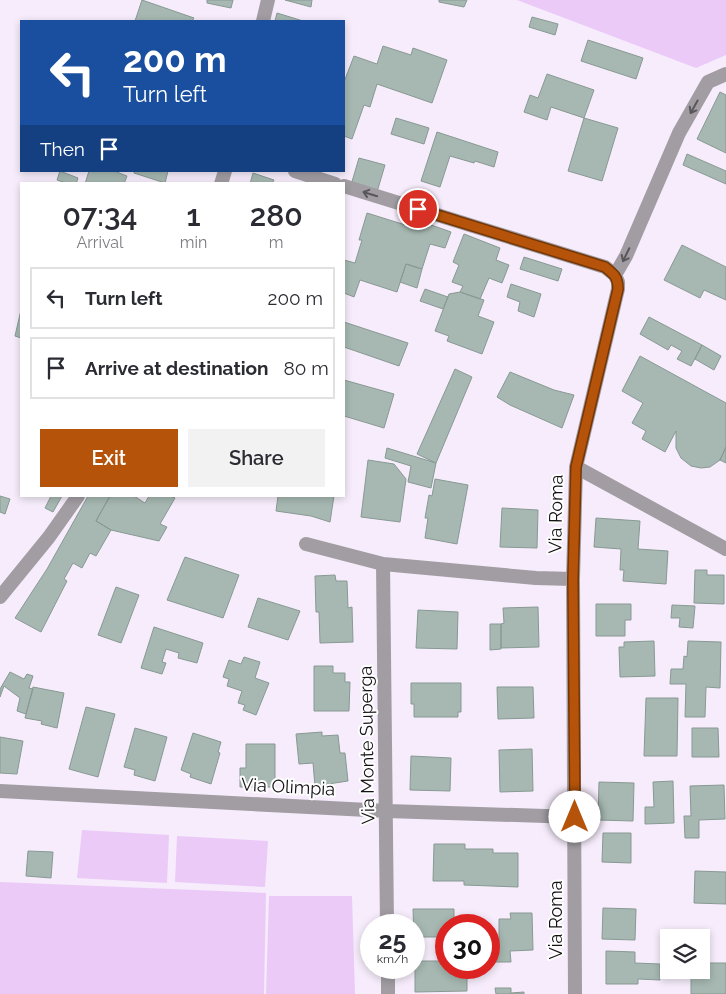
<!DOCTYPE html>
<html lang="en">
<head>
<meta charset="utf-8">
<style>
	body { margin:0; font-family:Raleway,sans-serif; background:#f2f2f3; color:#2b2b33; height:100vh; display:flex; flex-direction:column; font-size:19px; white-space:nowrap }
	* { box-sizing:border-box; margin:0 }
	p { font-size:16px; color:#7c7c81 }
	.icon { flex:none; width:28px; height:28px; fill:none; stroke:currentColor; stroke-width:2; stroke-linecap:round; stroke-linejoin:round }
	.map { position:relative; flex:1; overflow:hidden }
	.sheet { position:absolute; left:20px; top:182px; width:325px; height:315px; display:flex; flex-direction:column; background:#fff; border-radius:0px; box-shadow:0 2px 8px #0003 }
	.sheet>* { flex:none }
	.banner { position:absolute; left:20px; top:20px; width:325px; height:152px; border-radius:0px; box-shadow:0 2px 8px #0003; background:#1a4fa0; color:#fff; overflow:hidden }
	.controls { position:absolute; left:660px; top:929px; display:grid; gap:10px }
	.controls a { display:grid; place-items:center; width:50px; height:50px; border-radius:0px; background:#fff; box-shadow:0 2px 8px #0003; font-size:25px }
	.speed { position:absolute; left:360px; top:914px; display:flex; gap:10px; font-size:25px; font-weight:700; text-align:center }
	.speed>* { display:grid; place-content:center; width:65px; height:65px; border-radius:50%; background:#fff; box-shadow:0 2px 8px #0003; line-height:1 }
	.speed small { font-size:12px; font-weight:400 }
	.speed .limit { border:8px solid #d22; background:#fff; color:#111 }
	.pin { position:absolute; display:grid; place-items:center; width:42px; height:42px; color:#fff; margin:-21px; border:2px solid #fff; border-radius:50%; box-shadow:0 1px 5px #0007 }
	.me { position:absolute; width:55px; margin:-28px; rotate:0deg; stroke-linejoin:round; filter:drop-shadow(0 0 4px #0008) }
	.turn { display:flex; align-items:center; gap:18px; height:105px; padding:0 20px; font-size:22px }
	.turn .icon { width:65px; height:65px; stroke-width:2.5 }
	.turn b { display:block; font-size:35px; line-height:42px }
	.then { display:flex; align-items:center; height:48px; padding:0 20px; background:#0003; gap:10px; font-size:19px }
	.eta { display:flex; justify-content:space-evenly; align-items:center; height:85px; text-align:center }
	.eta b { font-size:30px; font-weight:600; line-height:35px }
	.button { display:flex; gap:10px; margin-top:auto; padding:10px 20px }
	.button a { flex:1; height:58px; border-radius:0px; background:#b45309; color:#fff; font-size:20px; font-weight:600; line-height:58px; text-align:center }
	.button a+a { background:#f2f2f3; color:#2b2b33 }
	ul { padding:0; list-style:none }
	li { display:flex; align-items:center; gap:15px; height:62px; margin:0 10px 8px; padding:0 10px; border:2px solid #e1e1e2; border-radius:0px }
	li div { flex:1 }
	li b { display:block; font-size:19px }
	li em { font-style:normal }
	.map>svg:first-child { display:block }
	.green { fill:#ebcaf8 }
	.building { fill:#a6b8b1; stroke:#889993 }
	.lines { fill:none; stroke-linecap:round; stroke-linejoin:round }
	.minor { stroke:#a19da3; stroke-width:14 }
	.tertiary { stroke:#a19da3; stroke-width:14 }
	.oneway { stroke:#5a575c }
	.route-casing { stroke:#753606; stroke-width:12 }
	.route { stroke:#b45309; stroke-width:9 }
	.labels { text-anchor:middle; stroke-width:4; stroke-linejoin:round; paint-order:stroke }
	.street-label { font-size:18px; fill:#141115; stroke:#fefefe }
</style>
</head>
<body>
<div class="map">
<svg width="726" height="994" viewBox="0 0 726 994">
	<rect width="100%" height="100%" fill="#f6ecfb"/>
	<path class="green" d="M517,0H726V55L696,68Z
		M82,830L169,835L167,883L77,878Z
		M177,836L268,841L265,887L175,882Z
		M0,882L266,893L264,994H0Z
		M269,896H352L355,994H266Z"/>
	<path class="building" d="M142,0L194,18L192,21H135Z
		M207,0H233L231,8L207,3Z
		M285,0H312L311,7Z
		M439,0H467L464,7L439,2Z
		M277,13L303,21H275Z
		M532,17L558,24L555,35L529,27Z
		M588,40L643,58L636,79L581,61Z
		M383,46L411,55L413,48L447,60L432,103L377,84L370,107L364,105L352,139L344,136V82L354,56L377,64Z
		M547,74L594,90L584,118L551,107L547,120L524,112L530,95L538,98Z
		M720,92L726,95V153L697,139Z
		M396,118L429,128L424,144L391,134Z
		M584,118L618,128L602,181L568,171Z
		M437,132L498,152L494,167L475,161L474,163L450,156L440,187L421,181Z
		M687,154L726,171V184L683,165Z
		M359,158L385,165L377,192L351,185Z
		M60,171L78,178L76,184H69L57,180Z
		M89,171H114L127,176L124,184H85Z
		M134,171H168L165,183L134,173Z
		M253,173L274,180L272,184H250Z
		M367,213L415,228L417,220L451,232L445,248L430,244L422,269L406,264L397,292L360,280L354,297L344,293V260L355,263L362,240H359Z
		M464,234L500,248L496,260L509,265L502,283L489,278L480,299L460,292L463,286L452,282L459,265L453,262Z
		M682,245L726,267V300L704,290L700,298L664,280Z
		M524,257L562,269L558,281L520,269Z
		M406,264L422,269L417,288L400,282Z
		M511,284L541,294L534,317L518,311L520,302L507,297Z
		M425,289L448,297L443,309L420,301Z
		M460,292L484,300L478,316L494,322L482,354L447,341L449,336L435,331L449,294Z
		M21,310V338L15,336Z
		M649,317L702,345L691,366L677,359L682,351L671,345L668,350L640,334Z
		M344,322L408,343L399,366L344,347Z
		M702,345L721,356L714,370L695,359Z
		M640,356L726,403V447L720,460L710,467L701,468L691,466L681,458L676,448V431L665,452L642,439L646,431L632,423L643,403L622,391Z
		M455,369L472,377L436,463L417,454Z
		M510,372L554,390L574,395L562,428L510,405L497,397Z
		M344,380L394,394L384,428L344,416Z
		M726,447V463L720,460Z
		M387,448L436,463L431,488L408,482L411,466L385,458Z
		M368,460L394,464L406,479L400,522L361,517Z
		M435,479L468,485L457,544L425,538L428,518H425L429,495L432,496Z
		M0,496L10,499L5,514L0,512Z
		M51,496H62L53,512L45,508Z
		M88,496H110L96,521L111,530L96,556L90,553L82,568L73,563L64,579L67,581L41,632L15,618L47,569Z
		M110,496H134L145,503L149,496H171L175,498L160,524L167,527L159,541L111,530L96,521Z
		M278,496H334L330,522L311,516L276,511Z
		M502,508L538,510L537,548L500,547Z
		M596,518L640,521L638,549L668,551L666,584L623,581L624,570H620L621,549L594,547Z
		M185,557L239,575L223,618L167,600Z
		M695,570H707V575H724V604L694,603Z
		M335,575L336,581H347L348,608L352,607L353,642L320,643L319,612H316L315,576Z
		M116,587L139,595L121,643L98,635Z
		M258,598L300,611L288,640L248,627Z
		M596,604H631V620H625V636H596Z
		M672,605L695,606L693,628L679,627L680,618H671Z
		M538,607L539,647L501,648V624L504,623L503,608Z
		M418,610L458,612L457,649L416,648Z
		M490,624H501V649L490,650Z
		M154,627L203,643L197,663L178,658L179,653L166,649L162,662L166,663L162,674L141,668Z
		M654,641L655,676L620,677L619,647H624V642Z
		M688,641L721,642L720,688L706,687L705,717H685L686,684H670L671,669H683L684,656L687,657Z
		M244,657L260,662L255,678L269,683L256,715L243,710L245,705L238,703L242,691L227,686L229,679L223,677L229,660L241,664Z
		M314,666H333V673H345V682H350L349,711H314Z
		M10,672L24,679L27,674L33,676L29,688L33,689L26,714L17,711L20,698L4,686L0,697V689Z
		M411,683H461V712H458V717H414V704H411Z
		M33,687L64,693L57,728L41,724L42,721L25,718Z
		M497,687H533L534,718L498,719Z
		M646,698H678L677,756H644Z
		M86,707L115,714L98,777L69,769Z
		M135,728L167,737L155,781L134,775L135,770L124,767Z
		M692,728H718L719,757H692Z
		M322,732V736L338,735L340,753H345L348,781L315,786L313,763L299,764L296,734Z
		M193,733L221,742L218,752L220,753L211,784L190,777L191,774L181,770Z
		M0,737L23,741L17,774L0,773Z
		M246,744H275V787H240V768H246Z
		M532,749L533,791L500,792L499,750Z
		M411,756L451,758L450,791L410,790Z
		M673,781L674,823L645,824V807H654L653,782Z
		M599,782L634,783L633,821L598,820Z
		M724,785L725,819L699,820V838H685L684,816H691L690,786Z
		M603,833H631V863L602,862Z
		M434,844H465V849H493V853H518V887L464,885V881H433Z
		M28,851L53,852L51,878L26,876Z
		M695,871L726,872V904L694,903Z
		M603,908L636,909L635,940L602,939Z
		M413,909H454V925H446V937H414Z
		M510,913H532L533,950L510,951L511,962H491L490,944H499V919H511Z
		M606,951L635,952V963L660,964V980L638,979V984H606Z
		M415,961H446V968H467V991L415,992Z
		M701,963H726V994H691V970H701Z
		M495,988H511V993L524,992V994H496Z"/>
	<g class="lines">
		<path class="minor" d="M295,171L335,184
			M344,186L605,267L615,275
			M615,275L626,256L679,133L708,82L726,74
			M576,467L726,549
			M306,544L383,564L536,578L573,579
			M383,564L387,925
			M0,791L387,811L575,817
			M388,968V994
			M575,994L573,579L576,467L618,289V282L615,275"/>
		<path class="tertiary" d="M263,21L268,0
			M221,184L225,171
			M0,597L49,537L78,496"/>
	</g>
	<defs><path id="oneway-shaft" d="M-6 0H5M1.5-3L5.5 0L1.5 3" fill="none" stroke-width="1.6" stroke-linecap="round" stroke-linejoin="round" transform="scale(1.25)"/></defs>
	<g class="oneway">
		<use href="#oneway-shaft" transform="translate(694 107) rotate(119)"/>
		<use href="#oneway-shaft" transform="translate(370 194) rotate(-163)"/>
		<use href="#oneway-shaft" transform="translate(626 255) rotate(116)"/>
	</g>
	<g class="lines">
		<defs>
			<path id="route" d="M418,209L605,267C614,274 618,277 618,289L576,467L573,579L575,817"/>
		</defs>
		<use href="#route" class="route-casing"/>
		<use href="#route" class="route"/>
	</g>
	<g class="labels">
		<g class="street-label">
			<text transform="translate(556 514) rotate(-89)" y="6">Via Roma</text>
			<text transform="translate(367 745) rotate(-91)" y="6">Via Monte Superga</text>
			<text transform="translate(288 787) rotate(3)" y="6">Via Olimpia</text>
			<text transform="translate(556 920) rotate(-90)" y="6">Via Roma</text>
		</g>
	</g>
</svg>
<div class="controls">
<a><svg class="icon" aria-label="layers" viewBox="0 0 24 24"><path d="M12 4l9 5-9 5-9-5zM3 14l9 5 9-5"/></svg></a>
</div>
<div class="speed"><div>25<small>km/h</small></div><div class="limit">30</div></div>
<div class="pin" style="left:418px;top:209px;background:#d93025"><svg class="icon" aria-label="arrive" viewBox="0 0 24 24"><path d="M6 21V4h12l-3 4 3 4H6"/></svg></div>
<svg class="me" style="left:575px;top:817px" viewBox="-20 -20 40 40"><circle r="19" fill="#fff"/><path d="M0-13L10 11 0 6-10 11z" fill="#b45309"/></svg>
<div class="banner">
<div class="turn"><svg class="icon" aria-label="left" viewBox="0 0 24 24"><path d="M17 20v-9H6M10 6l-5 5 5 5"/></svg><div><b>200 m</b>Turn left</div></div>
<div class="then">Then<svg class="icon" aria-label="arrive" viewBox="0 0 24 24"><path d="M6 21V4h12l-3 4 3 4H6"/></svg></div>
</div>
<section class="sheet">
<div class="eta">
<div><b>07:34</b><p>Arrival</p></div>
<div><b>1</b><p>min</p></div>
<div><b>280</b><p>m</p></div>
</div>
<ul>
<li><svg class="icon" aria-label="left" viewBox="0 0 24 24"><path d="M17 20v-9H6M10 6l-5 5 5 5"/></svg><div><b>Turn left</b></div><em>200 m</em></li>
<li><svg class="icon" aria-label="arrive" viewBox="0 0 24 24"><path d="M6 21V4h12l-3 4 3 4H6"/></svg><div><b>Arrive at destination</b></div><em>80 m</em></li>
</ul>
<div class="button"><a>Exit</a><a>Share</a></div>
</section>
</div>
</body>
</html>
